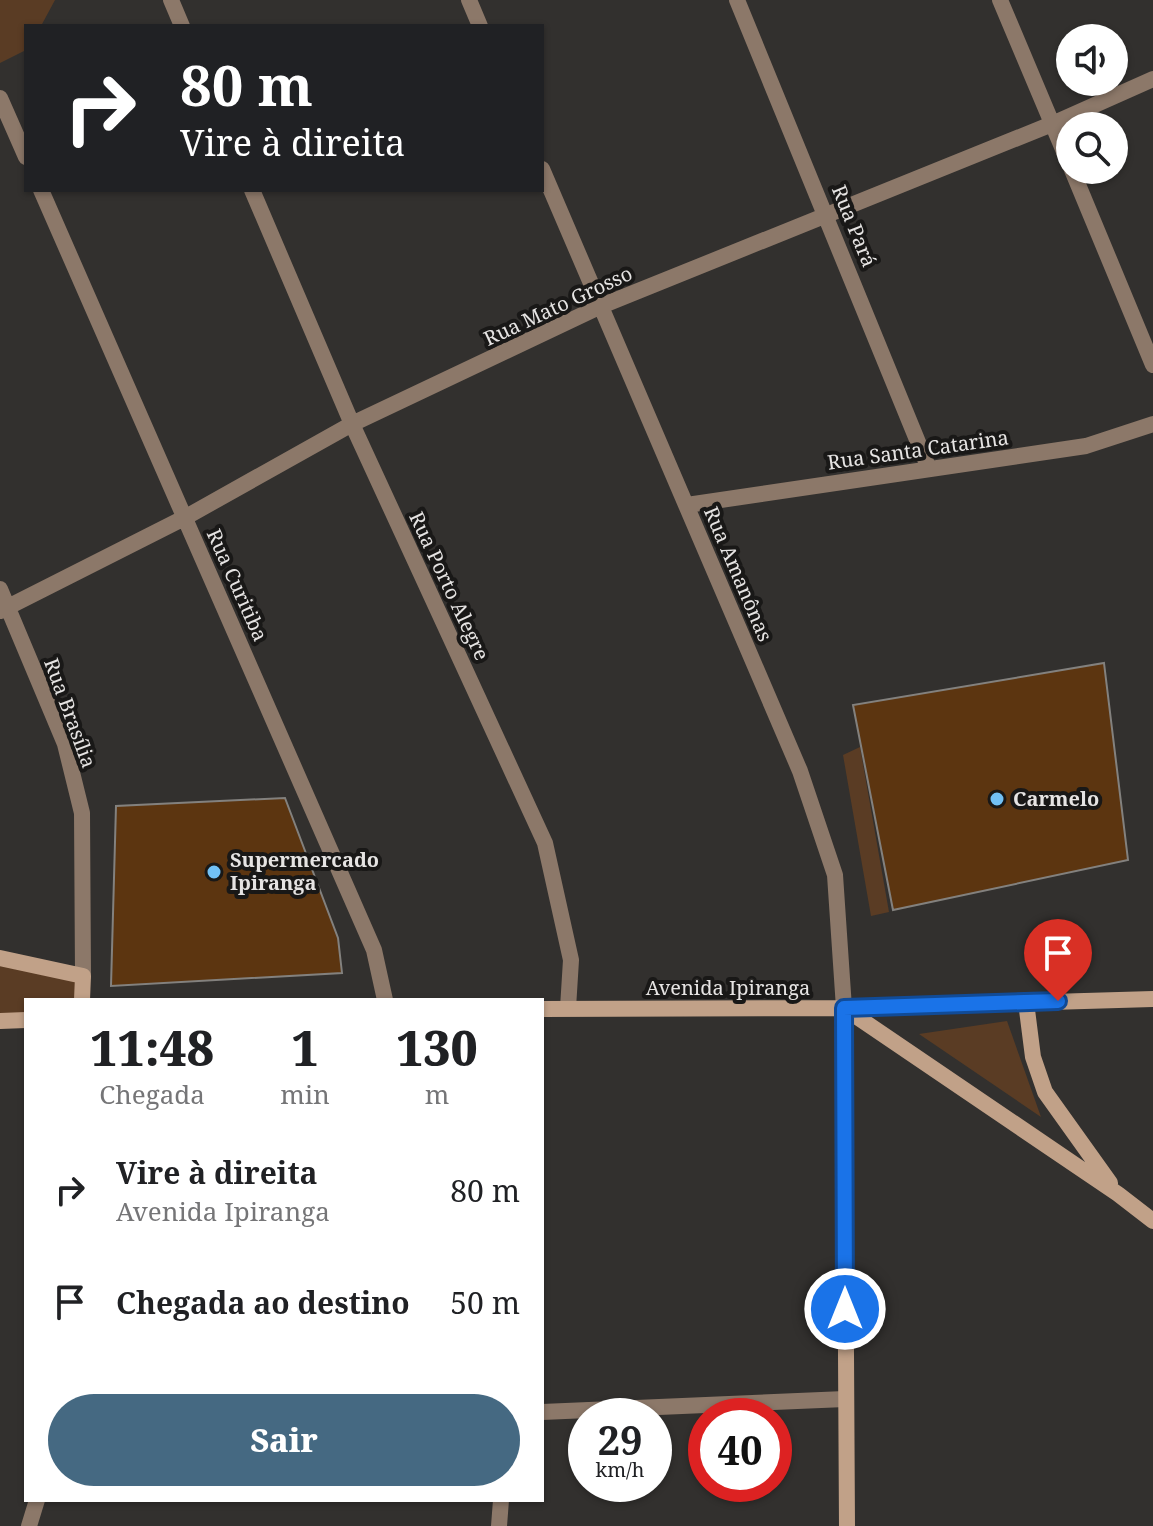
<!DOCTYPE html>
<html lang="pt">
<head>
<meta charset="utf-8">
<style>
	body { margin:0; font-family:"Noto Serif",serif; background:#f6f6f6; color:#202124; height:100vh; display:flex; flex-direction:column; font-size:30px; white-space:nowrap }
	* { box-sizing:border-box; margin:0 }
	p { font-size:26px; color:#757577 }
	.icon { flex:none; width:44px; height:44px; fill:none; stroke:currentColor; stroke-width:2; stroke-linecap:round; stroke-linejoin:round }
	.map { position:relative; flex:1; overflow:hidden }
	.sheet { position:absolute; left:24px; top:998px; width:520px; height:504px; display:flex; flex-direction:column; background:#fff; border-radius:0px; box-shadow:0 2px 6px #0004 }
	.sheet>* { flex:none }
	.guide { position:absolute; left:24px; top:24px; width:520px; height:168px; border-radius:0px; box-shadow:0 2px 6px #0004; background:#202124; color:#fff; overflow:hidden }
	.controls { position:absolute; left:1056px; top:24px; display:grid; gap:16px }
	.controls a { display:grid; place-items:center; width:72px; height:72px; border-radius:50%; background:#fff; box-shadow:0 2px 6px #0004; font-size:40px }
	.speed { position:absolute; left:568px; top:1398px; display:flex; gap:16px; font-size:40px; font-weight:700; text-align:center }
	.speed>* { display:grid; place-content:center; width:104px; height:104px; border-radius:50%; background:#fff; box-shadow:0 2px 6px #0004; line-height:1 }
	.speed small { font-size:20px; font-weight:400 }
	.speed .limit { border:12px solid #d22; background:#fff; color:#111 }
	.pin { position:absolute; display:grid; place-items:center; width:68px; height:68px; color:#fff; margin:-82px -34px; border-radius:50% 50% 50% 0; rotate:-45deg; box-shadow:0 0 8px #0007 }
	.pin .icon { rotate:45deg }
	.me { position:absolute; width:88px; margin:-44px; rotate:0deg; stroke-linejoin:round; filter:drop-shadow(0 0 6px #0008) }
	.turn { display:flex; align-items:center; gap:28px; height:168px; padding:0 24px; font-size:36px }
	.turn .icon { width:104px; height:104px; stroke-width:2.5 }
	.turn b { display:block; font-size:56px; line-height:68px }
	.eta { display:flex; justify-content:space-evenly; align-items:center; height:136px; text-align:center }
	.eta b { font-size:48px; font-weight:800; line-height:56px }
	.button { display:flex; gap:16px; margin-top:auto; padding:16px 24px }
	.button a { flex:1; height:92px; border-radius:48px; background:#456982; color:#fff; font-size:32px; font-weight:800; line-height:92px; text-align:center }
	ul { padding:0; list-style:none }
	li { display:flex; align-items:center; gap:24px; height:112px; padding:0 24px }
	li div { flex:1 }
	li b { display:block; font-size:30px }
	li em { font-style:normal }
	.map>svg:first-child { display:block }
	.green { fill:#5a3c24 }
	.building { fill:#5c3510; stroke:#83817e; stroke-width:2 }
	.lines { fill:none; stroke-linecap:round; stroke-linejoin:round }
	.street { stroke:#8c7869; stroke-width:16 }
	.secondary { stroke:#c1a188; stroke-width:16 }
	.route-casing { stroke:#114b97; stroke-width:20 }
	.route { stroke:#1a73e8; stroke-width:14 }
	.poi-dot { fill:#72c1f5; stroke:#191817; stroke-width:3 }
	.labels { text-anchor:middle; stroke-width:8; stroke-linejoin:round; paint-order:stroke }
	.street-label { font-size:20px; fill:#e6e4e3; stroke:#191817 }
	.poi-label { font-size:20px; font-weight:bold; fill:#e6e4e3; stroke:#191817; text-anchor:start }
</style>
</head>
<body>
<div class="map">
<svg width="1153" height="1526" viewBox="0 0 1153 1526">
	<rect width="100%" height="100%" fill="#32302e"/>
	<path class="green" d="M0,0H55L41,26H26V50L0,63Z
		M860,747L889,912L871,916L843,755Z
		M0,961L82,981L81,1000H26V1020H0Z
		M1007,1021L1041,1117L919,1034Z"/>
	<path class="building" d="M1104,663L1128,860L893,910L853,705Z
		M285,798L338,938L342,973L111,986L116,806Z"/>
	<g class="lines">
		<path class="street" d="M171,0L182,26
			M469,0L480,26
			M737,0L929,469
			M1000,0L1070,166
			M0,98L26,157
			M542,169L800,771L835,875L844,1008
			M1072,170L1153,365
			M41,190L374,950L385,1000
			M252,190L352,424L545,843L571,960L568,1008
			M687,505L1086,446L1153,424
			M0,589L65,744L82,813L83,976
			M0,611L186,517L352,424L601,306L1052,124L1153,79
			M542,1412L845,1399
			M29,1526L37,1500
			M499,1526L501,1500"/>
		<path class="secondary" d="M0,958L83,976L82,1000
			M1026,1002L1033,1057L1045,1092L1110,1183
			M844,1008L847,1526
			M844,1008L1118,1194L1153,1221
			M542,1009L844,1008L1153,999
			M0,1021L26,1020"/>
	</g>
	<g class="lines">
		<defs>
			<path id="route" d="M845,1309L844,1008L1058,1001"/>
		</defs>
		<use href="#route" class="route-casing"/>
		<use href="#route" class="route"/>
	</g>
	<g class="poi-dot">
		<circle cx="997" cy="799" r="8"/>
		<circle cx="214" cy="872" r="8"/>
	</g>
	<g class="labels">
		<g class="street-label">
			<text transform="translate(854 226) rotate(68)" y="7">Rua Pará</text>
			<text transform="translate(558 306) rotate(-25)" y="7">Rua Mato Grosso</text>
			<text transform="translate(918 450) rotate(-8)" y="7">Rua Santa Catarina</text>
			<text transform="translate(738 574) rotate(67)" y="7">Rua Amanônas</text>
			<text transform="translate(237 585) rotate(66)" y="7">Rua Curitiba</text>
			<text transform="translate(449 586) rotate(65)" y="7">Rua Porto Alegre</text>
			<text transform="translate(70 713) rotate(70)" y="7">Rua Brasília</text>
			<text x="728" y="995">Avenida Ipiranga</text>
		</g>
		<g class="poi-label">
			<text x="1013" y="806">Carmelo</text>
			<text x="230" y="867">Supermercado<tspan x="230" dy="23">Ipiranga</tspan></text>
		</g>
	</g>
</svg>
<div class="controls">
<a><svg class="icon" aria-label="sound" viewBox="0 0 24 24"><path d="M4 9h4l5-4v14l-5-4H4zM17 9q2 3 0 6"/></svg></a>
<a><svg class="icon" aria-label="search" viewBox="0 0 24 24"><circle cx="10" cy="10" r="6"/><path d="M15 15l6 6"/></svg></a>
</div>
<div class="speed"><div>29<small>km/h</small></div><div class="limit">40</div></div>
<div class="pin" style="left:1058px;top:1001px;background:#d93025"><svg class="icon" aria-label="arrive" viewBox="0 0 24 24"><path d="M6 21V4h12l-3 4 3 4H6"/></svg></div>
<svg class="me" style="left:845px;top:1309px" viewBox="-20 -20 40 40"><circle r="17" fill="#1a73e8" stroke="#fff" stroke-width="3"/><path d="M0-11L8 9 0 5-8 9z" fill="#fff"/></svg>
<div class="guide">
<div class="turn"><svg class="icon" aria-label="right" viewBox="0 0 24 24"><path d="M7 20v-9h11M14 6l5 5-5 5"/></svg><div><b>80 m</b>Vire à direita</div></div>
</div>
<section class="sheet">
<div class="eta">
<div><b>11:48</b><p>Chegada</p></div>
<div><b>1</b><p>min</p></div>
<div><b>130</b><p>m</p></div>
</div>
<ul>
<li><svg class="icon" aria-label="right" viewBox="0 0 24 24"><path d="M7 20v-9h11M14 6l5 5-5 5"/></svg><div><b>Vire à direita</b><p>Avenida Ipiranga</p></div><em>80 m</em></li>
<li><svg class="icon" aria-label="arrive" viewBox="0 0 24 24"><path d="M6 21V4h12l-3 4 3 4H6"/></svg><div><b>Chegada ao destino</b></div><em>50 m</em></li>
</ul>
<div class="button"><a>Sair</a></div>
</section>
</div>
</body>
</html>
